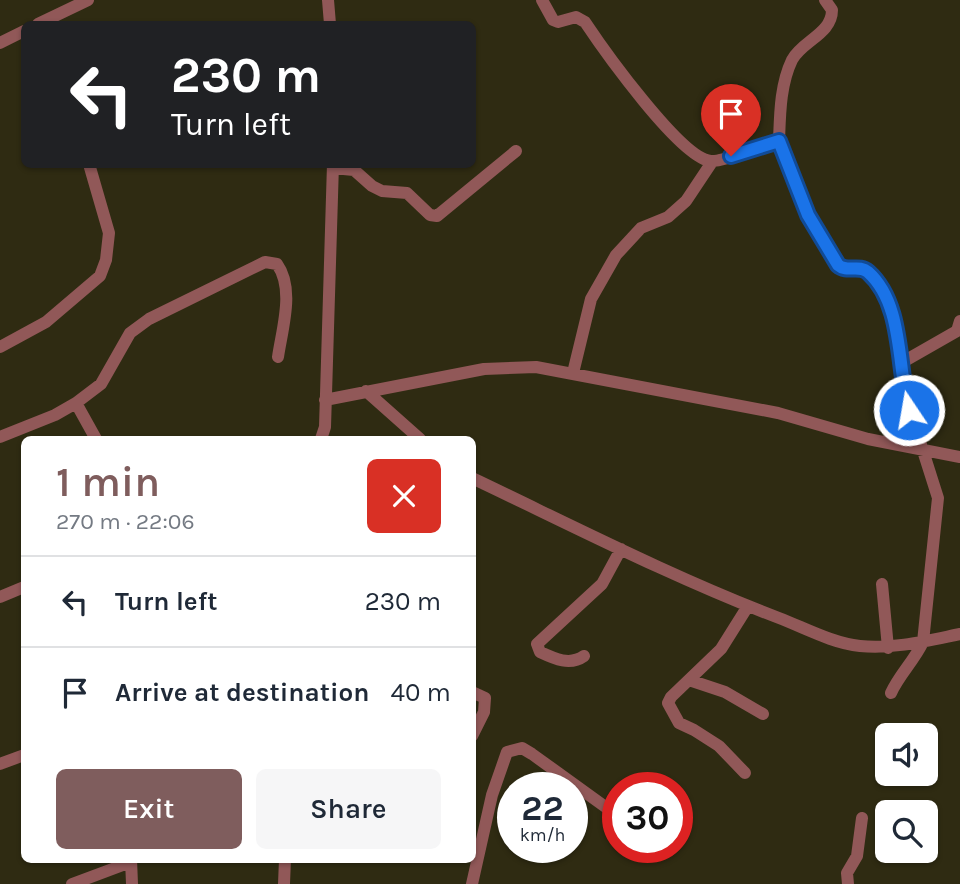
<!DOCTYPE html>
<html lang="en">
<head>
<meta charset="utf-8">
<style>
	body { margin:0; font-family:Karla,sans-serif; background:#f6f6f7; color:#1f2937; height:100vh; display:flex; flex-direction:column; font-size:26px; white-space:nowrap }
	* { box-sizing:border-box; margin:0 }
	p { font-size:23px; color:#747a83 }
	.icon { flex:none; width:38px; height:38px; fill:none; stroke:currentColor; stroke-width:2; stroke-linecap:round; stroke-linejoin:round }
	.map { position:relative; flex:1; overflow:hidden }
	.panel { position:absolute; left:21px; top:436px; width:455px; height:427px; display:flex; flex-direction:column; background:#fff; border-radius:10px; box-shadow:0 2px 5px #0004 }
	.panel>* { flex:none }
	.banner { position:absolute; left:21px; top:21px; width:455px; height:147px; border-radius:10px; box-shadow:0 2px 5px #0004; background:#202124; color:#fff; overflow:hidden }
	.controls { position:absolute; left:875px; top:723px; display:grid; gap:14px }
	.controls a { display:grid; place-items:center; width:63px; height:63px; border-radius:10px; background:#fff; box-shadow:0 2px 5px #0004; font-size:35px }
	.speed { position:absolute; left:497px; top:772px; display:flex; gap:14px; font-size:35px; font-weight:700; text-align:center }
	.speed>* { display:grid; place-content:center; width:91px; height:91px; border-radius:50%; background:#fff; box-shadow:0 2px 5px #0004; line-height:1 }
	.speed small { font-size:18px; font-weight:400 }
	.speed .limit { border:10px solid #d22; background:#fff; color:#111 }
	.pin { position:absolute; display:grid; place-items:center; width:60px; height:60px; color:#fff; margin:-72px -30px; border-radius:50% 50% 50% 0; rotate:-45deg; box-shadow:0 0 7px #0007 }
	.pin .icon { rotate:45deg }
	.me { position:absolute; width:77px; margin:-38px; rotate:348deg; stroke-linejoin:round; filter:drop-shadow(0 0 5px #0008) }
	.turn { display:flex; align-items:center; gap:24px; height:147px; padding:0 35px; font-size:32px }
	.turn .icon { width:91px; height:91px; stroke-width:2.5 }
	.turn b { display:block; font-size:49px; line-height:60px }
	.round { display:grid; place-items:center; flex:none; width:74px; height:74px; border-radius:10px; background:#f6f6f7 }
	.overview { display:flex; align-items:center; justify-content:space-between; height:119px; padding:0 35px }
	h1 { font-size:42px; font-weight:600; line-height:52px; color:#7f5d5d }
	.button { display:flex; gap:14px; margin-top:auto; padding:14px 35px }
	.button a { flex:1; height:80px; border-radius:10px; background:#7f5d5d; color:#fff; font-size:28px; font-weight:600; line-height:80px; text-align:center }
	.button a+a { background:#f6f6f7; color:#1f2937 }
	ul { padding:0; list-style:none }
	li { display:flex; align-items:center; gap:21px; height:91px; padding:0 35px; border-top:2px solid #e0e1e3 }
	li div { flex:1 }
	li b { display:block; font-size:26px }
	li em { font-style:normal }
	.map>svg:first-child { display:block }
	.lines { fill:none; stroke-linecap:round; stroke-linejoin:round }
	.minor { stroke:#915858; stroke-width:12 }
	.route-casing { stroke:#114b97; stroke-width:18 }
	.route { stroke:#1a73e8; stroke-width:12 }
</style>
</head>
<body>
<div class="map">
<svg width="960" height="884" viewBox="0 0 960 884">
	<rect width="100%" height="100%" fill="#2f2b12"/>
	<g class="lines">
		<path class="minor" d="M328,0L330,24
			M542,0L553,20L558,22L576,17L585,22C603,49 681,159 711,161C720,162 768,145 779,141L808,215L838,266C846,272 855,266 865,270C891,284 898,338 901,363
			M38,24L88,0
			M0,43L24,31
			M779,141C780,115 780,85 792,60C802,41 832,34 832,10L825,0
			M333,168L354,170L372,186L382,191L407,193L430,215L437,216L516,151
			M0,347L46,322L100,276L106,260L109,233L89,164
			M573,373L591,299L616,255L641,228L668,217L686,201L712,162
			M366,391L420,439
			M325,400L484,369L536,367L778,413L868,439L960,457
			M76,403L96,439
			M0,437L55,415L76,403L101,384L130,333L149,319L265,262L277,264C295,289 282,329 278,357
			M321,439L325,427L333,164
			M472,478C573,526 674,578 779,618C805,628 832,643 860,646C895,649 926,641 960,634
			M882,584L888,648
			M0,597L24,587
			M584,656C570,666 555,659 540,652L537,644L602,584L621,549
			M689,680L725,692L763,714
			M472,692L485,698L484,712L472,736
			M891,693C899,675 914,661 923,642L938,498L904,391L901,363L957,331L960,321
			M0,764L24,755
			M745,773L719,746L694,730L679,723L668,703L671,697L721,649L748,606
			M131,859L132,884
			M72,884L131,862
			M284,884L285,859
			M472,884L492,795L507,752L522,748L532,754L618,816
			M848,884L847,873L857,856L862,818"/>
	</g>
	<g class="lines">
		<defs>
			<path id="route" d="M731,156L779,141L808,215L838,265C847,273 859,264 868,272C904,304 897,368 909,410"/>
		</defs>
		<use href="#route" class="route-casing"/>
		<use href="#route" class="route"/>
	</g>
</svg>
<div class="controls">
<a><svg class="icon" aria-label="sound" viewBox="0 0 24 24"><path d="M4 9h4l5-4v14l-5-4H4zM17 9q2 3 0 6"/></svg></a>
<a><svg class="icon" aria-label="search" viewBox="0 0 24 24"><circle cx="10" cy="10" r="6"/><path d="M15 15l6 6"/></svg></a>
</div>
<div class="speed"><div>22<small>km/h</small></div><div class="limit">30</div></div>
<div class="pin" style="left:731px;top:156px;background:#d93025"><svg class="icon" aria-label="arrive" viewBox="0 0 24 24"><path d="M6 21V4h12l-3 4 3 4H6"/></svg></div>
<svg class="me" style="left:909px;top:410px" viewBox="-20 -20 40 40"><circle r="17" fill="#1a73e8" stroke="#fff" stroke-width="3"/><path d="M0-11L8 9 0 5-8 9z" fill="#fff"/></svg>
<div class="banner">
<div class="turn"><svg class="icon" aria-label="left" viewBox="0 0 24 24"><path d="M17 20v-9H6M10 6l-5 5 5 5"/></svg><div><b>230 m</b>Turn left</div></div>
</div>
<section class="panel">
<div class="overview"><div><h1>1 min</h1><p>270 m · 22:06</p></div><a class="round" style="background:#d93025;color:#fff"><svg class="icon" aria-label="close" viewBox="0 0 24 24"><path d="M6 6l12 12M18 6L6 18"/></svg></a></div>
<ul>
<li><svg class="icon" aria-label="left" viewBox="0 0 24 24"><path d="M17 20v-9H6M10 6l-5 5 5 5"/></svg><div><b>Turn left</b></div><em>230 m</em></li>
<li><svg class="icon" aria-label="arrive" viewBox="0 0 24 24"><path d="M6 21V4h12l-3 4 3 4H6"/></svg><div><b>Arrive at destination</b></div><em>40 m</em></li>
</ul>
<div class="button"><a>Exit</a><a>Share</a></div>
</section>
</div>
</body>
</html>
